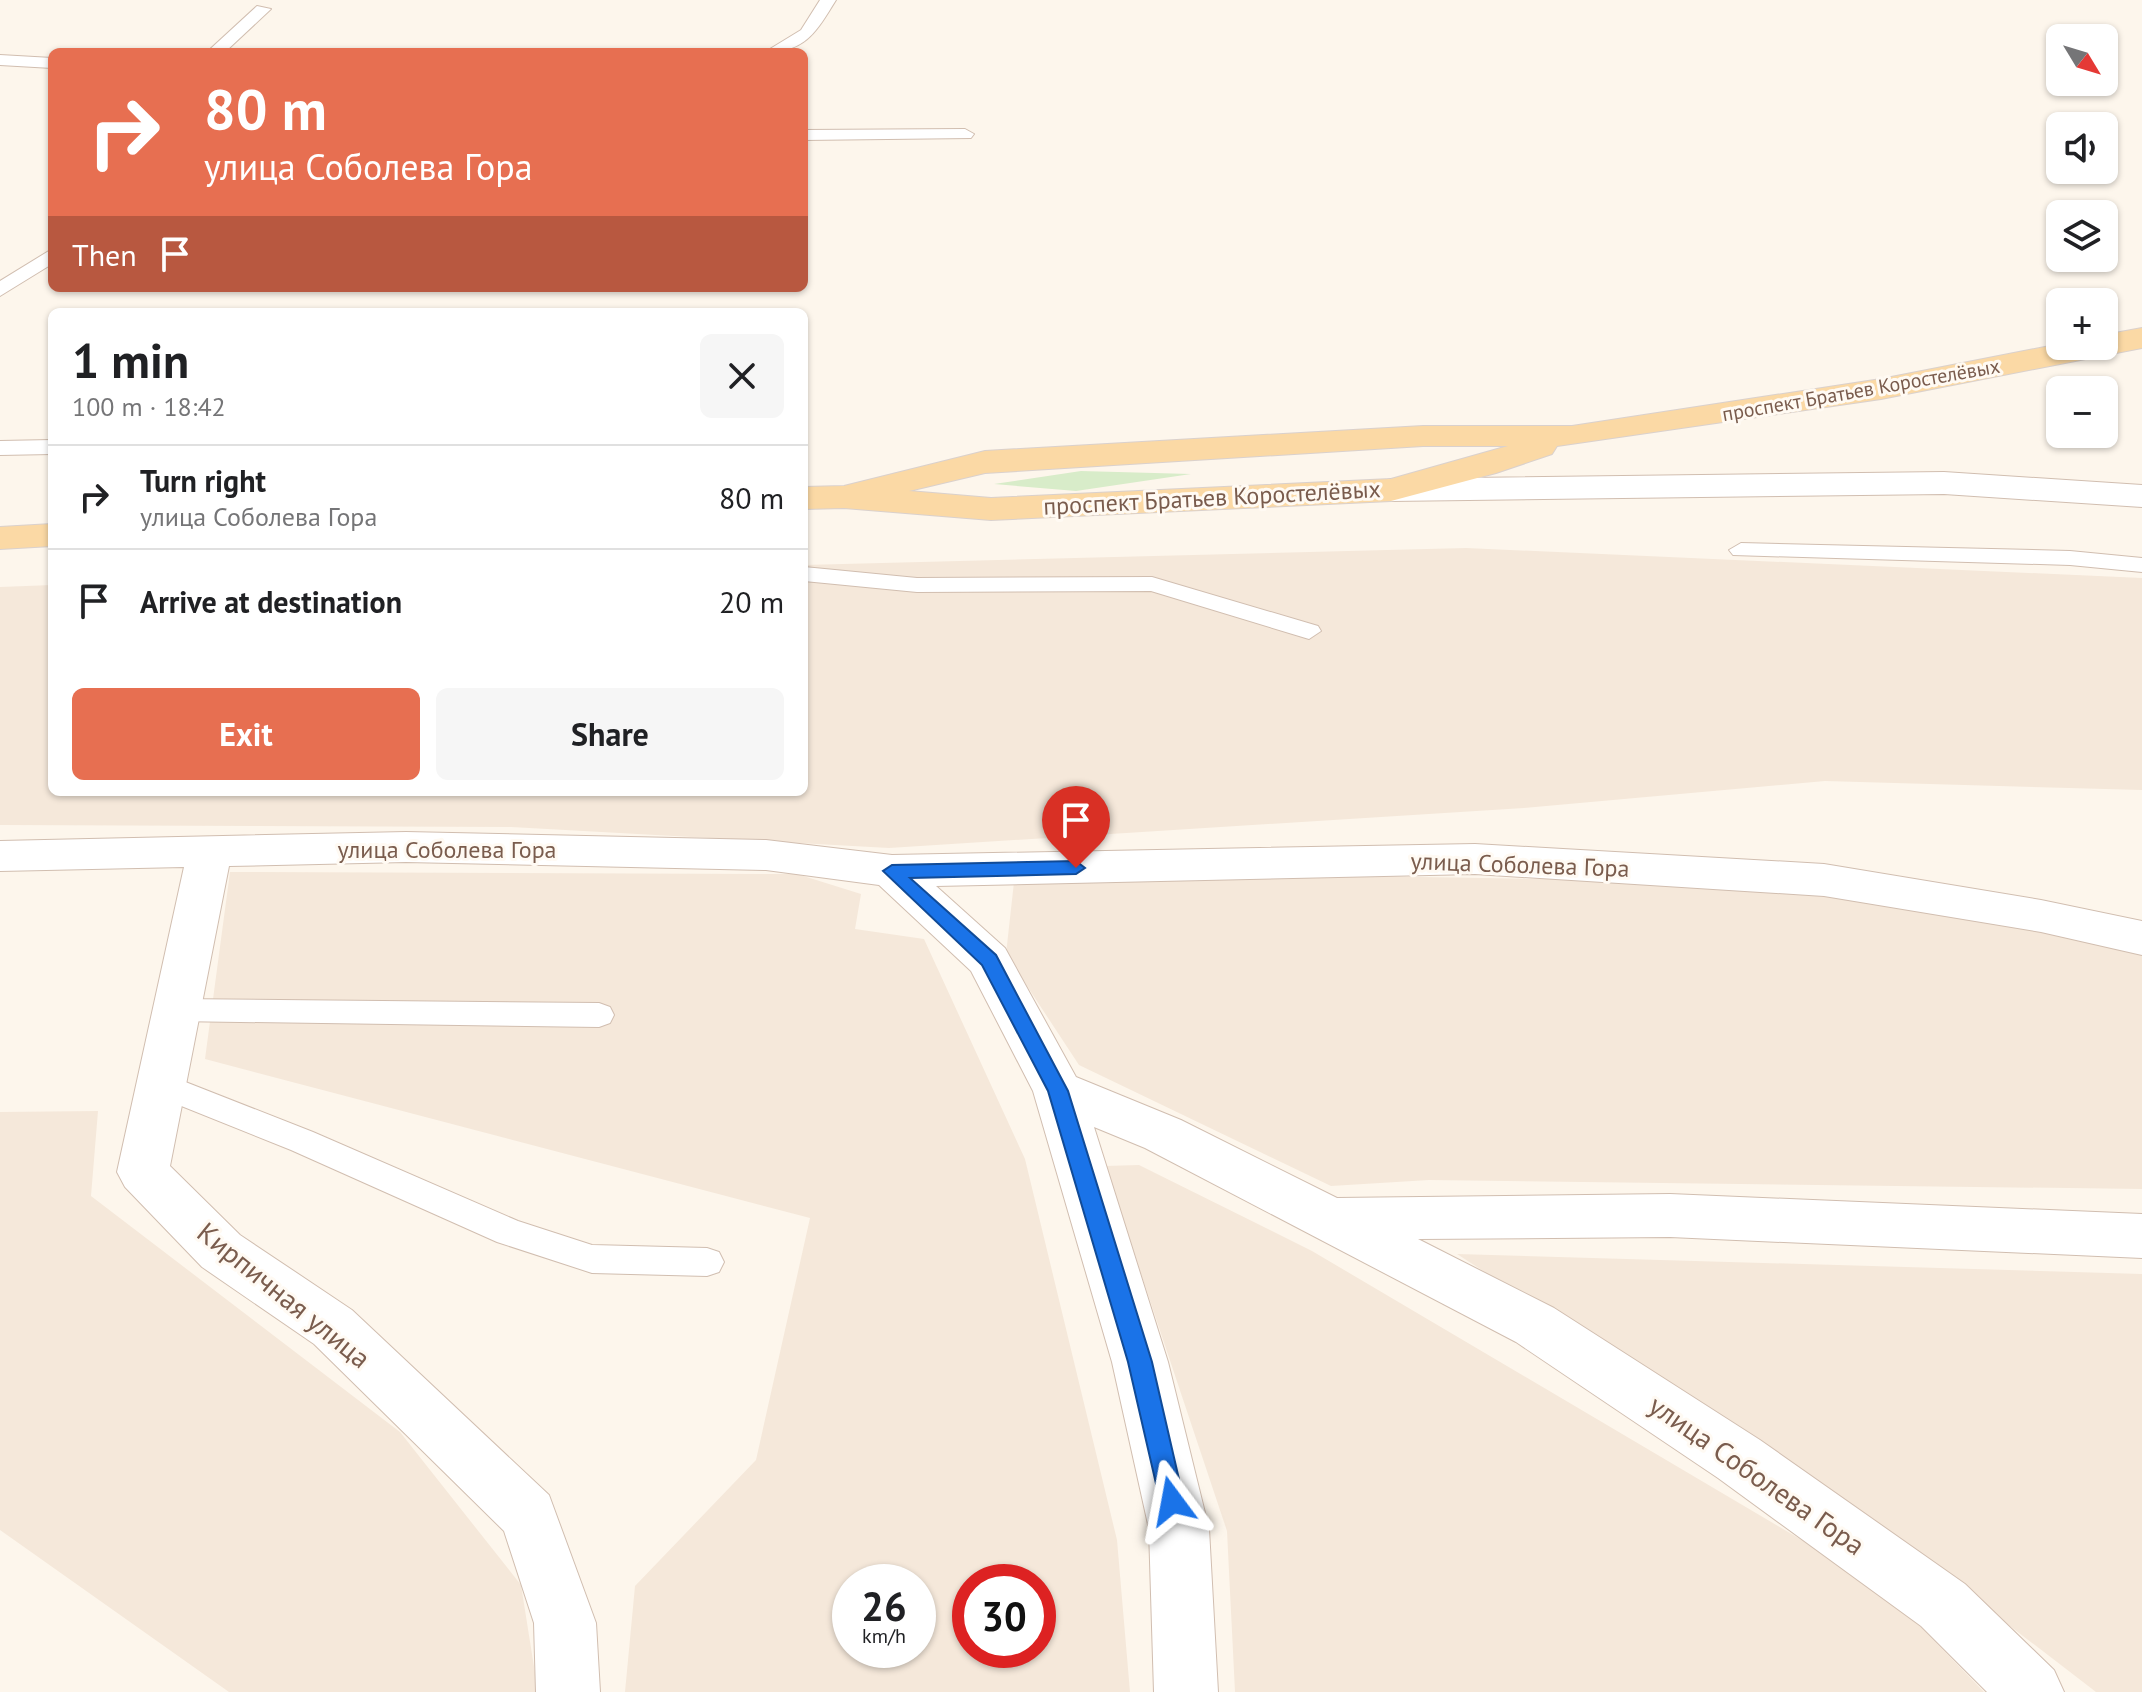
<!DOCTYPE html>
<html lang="en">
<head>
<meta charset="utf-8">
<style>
	body { margin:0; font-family:"PT Sans",sans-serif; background:#f6f6f6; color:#202124; height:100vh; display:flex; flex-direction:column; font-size:30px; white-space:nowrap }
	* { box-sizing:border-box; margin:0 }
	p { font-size:26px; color:#757577 }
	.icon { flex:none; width:44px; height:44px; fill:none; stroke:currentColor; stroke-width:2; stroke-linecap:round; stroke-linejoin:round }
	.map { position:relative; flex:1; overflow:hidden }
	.details { position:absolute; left:48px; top:308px; width:760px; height:488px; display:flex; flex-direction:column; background:#fff; border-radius:12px; box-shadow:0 2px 6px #0004 }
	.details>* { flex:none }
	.banner { position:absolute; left:48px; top:48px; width:760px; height:244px; border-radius:12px; box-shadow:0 2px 6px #0004; background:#e76f51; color:#fff; overflow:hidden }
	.needle { width:52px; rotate:128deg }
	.buttons { position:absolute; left:2046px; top:24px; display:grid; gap:16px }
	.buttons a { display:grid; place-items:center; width:72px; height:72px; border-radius:12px; background:#fff; box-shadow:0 2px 6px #0004; font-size:40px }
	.speed { position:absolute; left:832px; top:1564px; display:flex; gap:16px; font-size:40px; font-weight:700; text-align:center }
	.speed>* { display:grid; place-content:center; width:104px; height:104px; border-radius:50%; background:#fff; box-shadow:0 2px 6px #0004; line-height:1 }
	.speed small { font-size:20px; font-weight:400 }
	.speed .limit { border:12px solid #d22; background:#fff; color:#111 }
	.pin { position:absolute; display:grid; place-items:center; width:68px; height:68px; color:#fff; margin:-82px -34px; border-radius:50% 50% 50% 0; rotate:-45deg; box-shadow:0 0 8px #0007 }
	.pin .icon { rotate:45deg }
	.me { position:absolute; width:88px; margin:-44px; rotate:347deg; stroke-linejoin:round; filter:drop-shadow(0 0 6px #0008) }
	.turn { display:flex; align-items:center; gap:28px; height:168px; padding:0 24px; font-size:36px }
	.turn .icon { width:104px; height:104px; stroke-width:2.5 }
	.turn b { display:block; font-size:56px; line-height:68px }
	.then { display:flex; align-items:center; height:76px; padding:0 24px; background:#0003; gap:16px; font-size:30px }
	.round { display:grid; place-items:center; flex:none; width:84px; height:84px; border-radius:12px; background:#f6f6f6 }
	.overview { display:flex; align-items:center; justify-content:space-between; height:136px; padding:0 24px }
	h1 { font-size:48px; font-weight:600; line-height:60px }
	.action { display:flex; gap:16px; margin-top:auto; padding:16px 24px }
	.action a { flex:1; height:92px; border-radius:12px; background:#e76f51; color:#fff; font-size:32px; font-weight:600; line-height:92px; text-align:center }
	.action a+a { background:#f6f6f6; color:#202124 }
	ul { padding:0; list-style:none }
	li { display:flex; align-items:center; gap:24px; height:104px; padding:0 24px; border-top:2px solid #e0e0e0 }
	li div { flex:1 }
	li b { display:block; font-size:30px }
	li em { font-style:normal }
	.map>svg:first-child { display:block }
	.residential { fill:#f5e8da; fill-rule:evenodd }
	.green { fill:#d8ecc9 }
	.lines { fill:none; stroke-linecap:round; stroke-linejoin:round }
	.service-casing { stroke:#d1beb0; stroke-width:2 }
	.minor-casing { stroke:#d1beb0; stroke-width:2 }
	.tertiary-casing { stroke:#d1beb0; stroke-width:2 }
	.primary-casing { stroke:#dad1cd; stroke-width:2 }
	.service { fill:#fff; fill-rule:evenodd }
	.minor { fill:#fff; fill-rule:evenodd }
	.tertiary { fill:#fff; fill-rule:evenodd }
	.primary { fill:#fbd9a5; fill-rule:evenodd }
	.route { fill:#1a73e8; stroke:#114b97; stroke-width:2 }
	.labels { text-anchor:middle; stroke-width:6; stroke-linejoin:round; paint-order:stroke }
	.far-street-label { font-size:20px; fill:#7a5c4d; stroke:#fffaf3 }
	.street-label { font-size:24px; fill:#7a5c4d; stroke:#fffaf3 }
	.near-street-label { font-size:28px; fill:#7a5c4d; stroke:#fffaf3 }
</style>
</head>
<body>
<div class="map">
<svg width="2142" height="1692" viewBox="0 0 2142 1692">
	<rect width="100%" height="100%" fill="#fdf6ec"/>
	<path class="residential" d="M1466,548L2142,578V790L1825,781L1524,808L889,848L511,827L0,825V587L52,585V792H804V565Z
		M230,872L797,874L861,894L855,929L924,939L1025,1159L1117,1540L1130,1692H625L635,1586L756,1460L810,1218L205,1059ZM850,1582H918V1650H850ZM970,1582H1038V1650H970Z
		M1303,875L1665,881L1841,892L2142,952V1189L1429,1180L1331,1186L1079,1065L1006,954L1014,882Z
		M98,1111L91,1196L400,1432L521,1585L538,1692H229L0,1530V1112Z
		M1139,1165L1312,1251L1883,1588L1984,1692H1235L1227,1531L1105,1166Z
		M1457,1254L2142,1274V1692H2096L1902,1543Z"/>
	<path class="green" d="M1081,471L1191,474L1076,491L994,484Z"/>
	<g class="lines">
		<defs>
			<path id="service" d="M820,0H836C816,32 806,52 765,52L801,30Z
				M257,6L271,9L225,52H207Z
				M0,55L52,58V68L0,65Z
				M965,129L974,134L971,138L804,140V130Z
				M52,249V264L0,296V281Z
				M52,440V454L0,455V441Z
				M1741,543L2070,551L2142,558V572L2070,565L1733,555L1729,550Z
				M804,567L917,578L1152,577L1318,626L1321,631L1309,639L1151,591L917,592L804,581Z
				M175,999L599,1003L610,1007L614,1015L610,1023L599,1027L175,1021L164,1018L160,1010L164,1002Z
				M160,1072L313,1132L518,1221L592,1245L707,1248L719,1252L724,1262L719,1272L707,1276L592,1273L497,1242L291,1150L149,1093L144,1084L149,1075Z"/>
			<path id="minor" d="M406,832L766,840L892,855L1475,844L1824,864L2041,900L2142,921V955L2041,932L1824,896L1475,874L936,886L1005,948L1076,1077L1181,1120L1337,1198L1670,1194L2142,1214V1258L1670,1237L1418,1239L1554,1308L1760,1440L1965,1584L2054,1670L2064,1692H1987L1921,1626L1718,1478L1516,1342L1145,1148L1094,1127L1168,1362L1209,1529L1218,1692H1154L1149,1529L1112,1362L1033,1091L971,971L879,885L766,870L406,862L229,866L170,1166L240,1235L352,1310L549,1495L596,1623L600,1692H536L534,1623L504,1531L314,1344L202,1267L125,1187L117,1172L184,867L0,871V841Z"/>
			<path id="tertiary" d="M1944,472L2142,485V507L1944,494L1391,501L1378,498L1373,490L1378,482L1391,479Z"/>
			<path id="primary" d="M2142,328V348L1881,399L1557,446L1552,454L1496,473L1391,501L991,520L844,508L804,509V487L844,486L985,451L1423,426H1572L1881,379L2060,344L2104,346V335ZM1423,446H1508L1391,479L991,498L909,491L985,473Z
				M52,524V546L0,549V527Z"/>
		</defs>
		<use href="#service" class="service-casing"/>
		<use href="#minor" class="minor-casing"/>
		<use href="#tertiary" class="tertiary-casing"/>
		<use href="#primary" class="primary-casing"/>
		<use href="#service" class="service"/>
		<use href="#minor" class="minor"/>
		<use href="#tertiary" class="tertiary"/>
		<use href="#primary" class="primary"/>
	</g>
	<path class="route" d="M1076,861L1085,868L1076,874L910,878L996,955L1068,1091L1152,1362L1184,1501L1181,1509L1172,1512L1164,1509L1160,1501L1128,1362L1048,1091L982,965L883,871L892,865Z"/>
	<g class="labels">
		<g class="far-street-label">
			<text transform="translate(1861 390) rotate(-10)" y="7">проспект Братьев Коростелёвых</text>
		</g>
		<g class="street-label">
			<text transform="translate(1212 498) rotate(-3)" y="8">проспект Братьев Коростелёвых</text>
			<text x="447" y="858">улица Соболева Гора</text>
			<text transform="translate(1520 865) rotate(2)" y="8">улица Соболева Гора</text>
		</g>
		<g class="near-street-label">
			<text transform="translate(284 1295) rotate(39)" y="10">Кирпичная улица</text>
			<text transform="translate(1757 1475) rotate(35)" y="10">улица Соболева Гора</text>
		</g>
	</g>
</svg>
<div class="buttons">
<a><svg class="needle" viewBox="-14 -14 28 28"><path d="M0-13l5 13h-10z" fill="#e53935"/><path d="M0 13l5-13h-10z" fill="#757577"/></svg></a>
<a><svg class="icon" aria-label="sound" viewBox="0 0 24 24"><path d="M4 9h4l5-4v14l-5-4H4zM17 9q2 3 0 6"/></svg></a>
<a><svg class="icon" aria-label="layers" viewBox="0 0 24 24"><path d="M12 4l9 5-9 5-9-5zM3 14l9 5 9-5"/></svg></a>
<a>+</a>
<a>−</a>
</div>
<div class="speed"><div>26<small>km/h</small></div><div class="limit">30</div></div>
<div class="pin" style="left:1076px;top:868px;background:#d93025"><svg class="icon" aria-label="arrive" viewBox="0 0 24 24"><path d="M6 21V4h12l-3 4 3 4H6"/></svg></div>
<svg class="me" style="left:1172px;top:1501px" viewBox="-20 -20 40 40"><path d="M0-17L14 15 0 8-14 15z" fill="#1a73e8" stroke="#fff" stroke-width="4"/></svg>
<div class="banner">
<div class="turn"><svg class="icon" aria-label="right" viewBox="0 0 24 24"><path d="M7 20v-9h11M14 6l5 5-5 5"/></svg><div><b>80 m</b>улица Соболева Гора</div></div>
<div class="then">Then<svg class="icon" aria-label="arrive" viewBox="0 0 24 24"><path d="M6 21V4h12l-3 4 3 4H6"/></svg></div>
</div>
<section class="details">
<div class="overview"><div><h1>1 min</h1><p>100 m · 18:42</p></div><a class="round"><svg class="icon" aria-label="close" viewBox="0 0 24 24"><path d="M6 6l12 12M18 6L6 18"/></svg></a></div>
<ul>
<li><svg class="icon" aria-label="right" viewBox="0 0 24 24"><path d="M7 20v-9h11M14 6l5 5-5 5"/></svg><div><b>Turn right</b><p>улица Соболева Гора</p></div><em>80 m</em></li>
<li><svg class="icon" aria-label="arrive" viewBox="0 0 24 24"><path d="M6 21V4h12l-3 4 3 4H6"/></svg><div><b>Arrive at destination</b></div><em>20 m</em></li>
</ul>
<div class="action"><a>Exit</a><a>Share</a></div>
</section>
</div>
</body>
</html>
